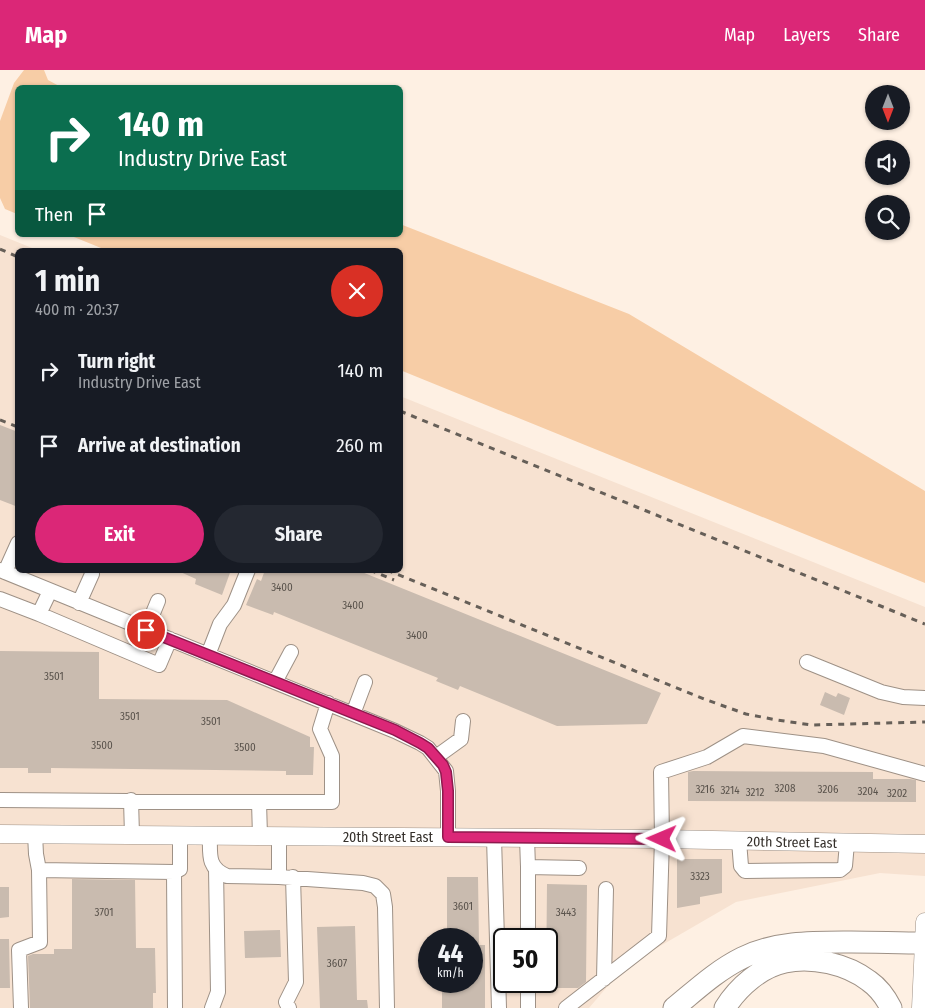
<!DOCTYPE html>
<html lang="en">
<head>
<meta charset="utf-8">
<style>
	body { margin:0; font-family:"Fira Sans Condensed",sans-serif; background:#242831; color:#f1f3f6; height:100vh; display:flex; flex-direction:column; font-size:19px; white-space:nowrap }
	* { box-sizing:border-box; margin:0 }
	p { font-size:16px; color:#9ea1a6 }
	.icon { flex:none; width:28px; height:28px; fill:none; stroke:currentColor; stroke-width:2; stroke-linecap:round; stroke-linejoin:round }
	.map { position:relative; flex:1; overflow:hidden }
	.sheet { position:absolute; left:15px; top:178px; width:388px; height:325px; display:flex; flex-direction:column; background:#171b24; border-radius:8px; box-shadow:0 1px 4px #0004 }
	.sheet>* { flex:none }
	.banner { position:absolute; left:15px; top:15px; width:388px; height:152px; border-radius:8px; box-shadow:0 1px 4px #0004; background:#0b6e4f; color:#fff; overflow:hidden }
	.needle { width:32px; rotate:180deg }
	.buttons { position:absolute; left:865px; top:15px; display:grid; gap:10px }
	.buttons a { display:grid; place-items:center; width:45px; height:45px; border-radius:50%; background:#171b24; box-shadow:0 1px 4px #0004; font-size:25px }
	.speed { position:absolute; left:418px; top:858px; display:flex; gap:10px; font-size:25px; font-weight:700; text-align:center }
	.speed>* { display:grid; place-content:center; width:65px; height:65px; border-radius:50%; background:#171b24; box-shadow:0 1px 4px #0004; line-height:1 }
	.speed small { font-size:12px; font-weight:400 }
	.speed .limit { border:2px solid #111; border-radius:8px; background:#fff; color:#111 }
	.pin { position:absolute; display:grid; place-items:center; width:42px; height:42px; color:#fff; margin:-21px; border:2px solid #fff; border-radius:50%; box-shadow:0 1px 5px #0007 }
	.me { position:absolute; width:55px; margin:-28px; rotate:271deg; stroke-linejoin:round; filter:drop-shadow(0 0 4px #0008) }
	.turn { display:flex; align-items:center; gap:18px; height:105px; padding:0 20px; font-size:22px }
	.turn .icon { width:65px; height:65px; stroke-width:2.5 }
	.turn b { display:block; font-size:35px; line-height:42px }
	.then { display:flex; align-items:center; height:48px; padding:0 20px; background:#0003; gap:10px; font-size:19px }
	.round { display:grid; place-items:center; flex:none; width:52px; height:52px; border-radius:26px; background:#242831 }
	.head { display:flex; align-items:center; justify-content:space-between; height:85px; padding:0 20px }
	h1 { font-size:30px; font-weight:700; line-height:38px }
	.button { display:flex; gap:10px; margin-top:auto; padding:10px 20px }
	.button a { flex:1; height:58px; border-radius:30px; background:#db2777; color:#fff; font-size:20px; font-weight:700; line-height:58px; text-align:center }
	.button a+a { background:#242831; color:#f1f3f6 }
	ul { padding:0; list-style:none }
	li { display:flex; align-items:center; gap:15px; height:75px; padding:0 20px }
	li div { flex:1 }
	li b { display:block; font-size:19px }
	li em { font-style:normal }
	header { display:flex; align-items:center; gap:30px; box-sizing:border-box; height:70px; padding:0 25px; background:#db2777; color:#fff }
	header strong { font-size:24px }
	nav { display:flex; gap:28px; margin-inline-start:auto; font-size:18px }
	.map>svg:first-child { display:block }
	.built { fill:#f7e2d1; fill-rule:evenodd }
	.green { fill:#f7cda6 }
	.building { fill:#c9bbaf }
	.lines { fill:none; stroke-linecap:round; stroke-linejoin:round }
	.minor-casing { stroke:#9e9186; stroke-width:16 }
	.major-casing { stroke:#9e9186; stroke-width:19 }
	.highway-casing { stroke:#9e9186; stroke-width:23 }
	.minor { stroke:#fff; stroke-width:14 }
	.major { stroke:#fff; stroke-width:18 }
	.highway { stroke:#fff; stroke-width:21 }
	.rail { stroke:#665f58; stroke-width:3; stroke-dasharray:6 6; stroke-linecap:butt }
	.route-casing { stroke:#8e194d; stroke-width:12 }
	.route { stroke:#db2777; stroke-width:9 }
	.labels { text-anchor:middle; stroke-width:4; stroke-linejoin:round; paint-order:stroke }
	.number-label { font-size:11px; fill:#5a534c }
	.street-label { font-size:14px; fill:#35302b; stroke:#fff }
</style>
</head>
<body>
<header>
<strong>Map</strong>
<nav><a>Map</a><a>Layers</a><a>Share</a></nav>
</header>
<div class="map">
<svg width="925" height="938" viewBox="0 0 925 938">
	<rect width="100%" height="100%" fill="#fef0e3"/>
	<path class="built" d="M0,165L37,180H18V500H400V326L925,537V806L880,803L736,832L624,897L589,938H0ZM429,869H471V911H429ZM504,869H546V911H504Z"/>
	<path class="green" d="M24,0H44L48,10L61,17L18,18L17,144L5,139L0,128V51L14,13Z
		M400,154L629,244L925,421V513L400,300V180H106L69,165H400Z"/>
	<path class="building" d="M0,355L18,362V437L0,430Z
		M176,500H231L222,525L195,514L196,509Z
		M265,500H357L661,623L647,654L557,656L460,616L458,620L436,611L438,608L274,542L273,545L246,535L257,509L261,511Z
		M0,581L99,582V629L227,630L310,667V677H314L313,705H286V701L51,698V703H28V698H0Z
		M825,622L836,627L838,623L850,628L844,645L820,635Z
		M693,701L873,702V709H910L916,710V732L688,731V702Z
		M677,789H722V823L700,827V834L677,838Z
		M447,807H478L479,875H485V938H442V911H471V867L447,866Z
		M72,809L135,810L136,878H155L156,923H153V938H30L28,886L33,884H54V879H72Z
		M547,814L587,815L586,912L578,918H546Z
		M0,817H9V847L0,848Z
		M355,856L357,930H367L368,938H320L317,857Z
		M280,860L281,887L245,888L244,861Z
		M0,869H9L10,918H0Z"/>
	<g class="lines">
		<defs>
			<path id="minor" d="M0,500L395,661L420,673L428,678L446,701L448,721V767
				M5,502L18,473
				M0,529L39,544L50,521
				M79,533L92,504
				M39,544L159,595L170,569
				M146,560L158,531
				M208,585L220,554L234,535L248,500
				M807,592L881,622L903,627L925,628
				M275,612L291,582
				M353,644L365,612
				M436,687L461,669L463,651
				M0,730L259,732H332V686L320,659L328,633
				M131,730L132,765
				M259,732L260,766
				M210,765C210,784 207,798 227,806L279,807
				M279,766V807L363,813L375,816L383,824L385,837L387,938
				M494,768L499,938
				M527,768L528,797L579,798
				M739,771L741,796L745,801L840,800L845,796L847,773
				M528,797V869
				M39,800L174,802L180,799V765
				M174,802L175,938
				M604,909L606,819
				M528,911V938
				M21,938L19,880L40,872L39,800L36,784L35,764
				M212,938L218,922L216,799
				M289,938L286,932L296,912L293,807
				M566,938L659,866L662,769L661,702L707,687L743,666L824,676L925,704"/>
			<path id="major" d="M0,764L662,769L925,774
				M921,938L925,852"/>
			<path id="highway" d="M674,938C696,920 716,901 742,888C776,871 814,872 851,872C875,872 900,873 924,873
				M725,938C738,917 761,897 785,892C812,886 847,894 869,911C879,918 886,928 891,938"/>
		</defs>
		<use href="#minor" class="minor-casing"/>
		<use href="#major" class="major-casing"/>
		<use href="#highway" class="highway-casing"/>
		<use href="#minor" class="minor"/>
		<use href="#major" class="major"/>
		<use href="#highway" class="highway"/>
		<path class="rail" d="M0,179L18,187
			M400,341L925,554
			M0,350L18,357
			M370,500L394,510
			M387,500L704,629L746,644L777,650L811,655L925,652"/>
	</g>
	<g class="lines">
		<defs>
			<path id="route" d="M146,560L395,660L420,673L428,678L443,695L446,702L448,721V767L662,769"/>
		</defs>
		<use href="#route" class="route-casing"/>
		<use href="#route" class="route"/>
	</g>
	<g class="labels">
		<g class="number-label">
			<text x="282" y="521">3400</text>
			<text x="353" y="539">3400</text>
			<text x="417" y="569">3400</text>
			<text x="54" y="610">3501</text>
			<text x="130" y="650">3501</text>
			<text x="211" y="655">3501</text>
			<text x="102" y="679">3500</text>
			<text x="245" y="681">3500</text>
			<text x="785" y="722">3208</text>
			<text x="705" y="723">3216</text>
			<text x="828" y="723">3206</text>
			<text x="730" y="724">3214</text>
			<text x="868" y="725">3204</text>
			<text x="755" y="726">3212</text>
			<text x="897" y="727">3202</text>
			<text x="700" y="810">3323</text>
			<text x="463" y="840">3601</text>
			<text x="104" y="846">3701</text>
			<text x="566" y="846">3443</text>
			<text x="337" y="897">3607</text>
		</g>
		<g class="street-label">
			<text x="388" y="772">20th Street East</text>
			<text transform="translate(792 772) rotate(1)" y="5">20th Street East</text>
		</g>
	</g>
</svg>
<div class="buttons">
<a><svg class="needle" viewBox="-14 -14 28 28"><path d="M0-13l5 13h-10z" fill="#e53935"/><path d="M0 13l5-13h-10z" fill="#9ea1a6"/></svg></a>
<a><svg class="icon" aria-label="sound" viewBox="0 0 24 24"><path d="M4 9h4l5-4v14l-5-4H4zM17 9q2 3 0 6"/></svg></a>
<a><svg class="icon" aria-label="search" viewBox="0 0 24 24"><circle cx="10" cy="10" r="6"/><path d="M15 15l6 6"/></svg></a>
</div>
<div class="speed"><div>44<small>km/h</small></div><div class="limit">50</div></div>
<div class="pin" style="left:146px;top:560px;background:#d93025"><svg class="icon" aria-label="arrive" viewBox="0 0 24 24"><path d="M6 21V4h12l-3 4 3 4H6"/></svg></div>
<svg class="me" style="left:662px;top:769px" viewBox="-20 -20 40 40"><path d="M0-17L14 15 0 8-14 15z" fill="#db2777" stroke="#fff" stroke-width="4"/></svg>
<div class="banner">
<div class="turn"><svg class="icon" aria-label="right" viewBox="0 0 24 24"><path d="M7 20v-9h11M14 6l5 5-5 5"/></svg><div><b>140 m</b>Industry Drive East</div></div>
<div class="then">Then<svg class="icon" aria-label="arrive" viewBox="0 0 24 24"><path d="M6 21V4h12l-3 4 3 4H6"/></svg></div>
</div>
<section class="sheet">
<div class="head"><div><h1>1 min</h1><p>400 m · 20:37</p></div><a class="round" style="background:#d93025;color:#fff"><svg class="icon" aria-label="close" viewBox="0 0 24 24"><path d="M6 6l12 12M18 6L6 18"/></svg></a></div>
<ul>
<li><svg class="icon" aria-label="right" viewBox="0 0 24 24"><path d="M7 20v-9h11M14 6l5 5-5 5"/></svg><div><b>Turn right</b><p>Industry Drive East</p></div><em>140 m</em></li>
<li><svg class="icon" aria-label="arrive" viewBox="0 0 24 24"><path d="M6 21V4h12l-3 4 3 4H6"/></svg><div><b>Arrive at destination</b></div><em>260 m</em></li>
</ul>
<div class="button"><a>Exit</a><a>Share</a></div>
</section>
</div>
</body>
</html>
